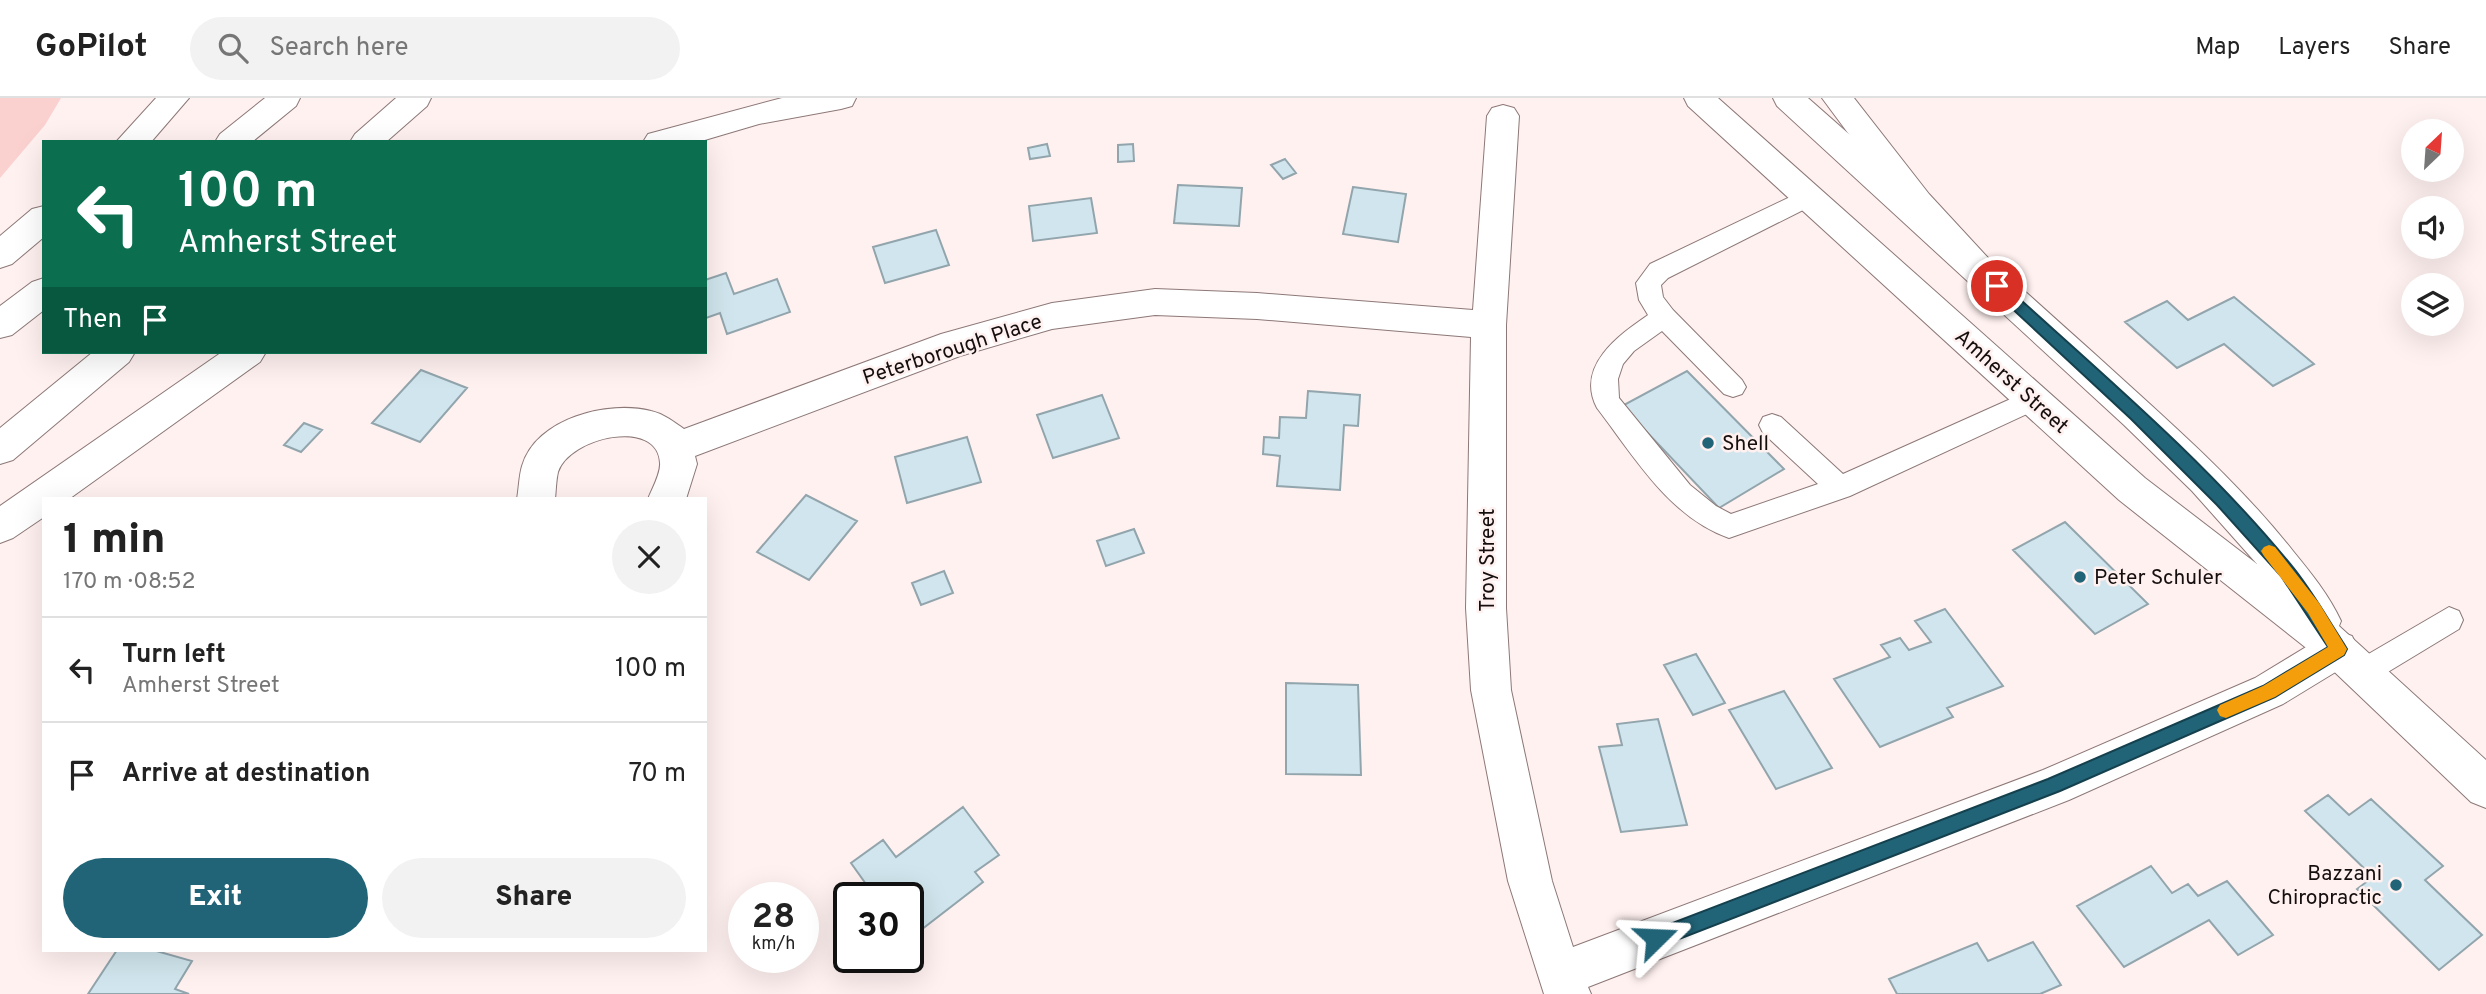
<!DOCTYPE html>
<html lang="en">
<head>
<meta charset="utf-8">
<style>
	body { margin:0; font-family:Overpass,sans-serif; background:#f2f2f2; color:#222; height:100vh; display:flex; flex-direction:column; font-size:26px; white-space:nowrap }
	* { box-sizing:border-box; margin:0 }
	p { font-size:23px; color:#767676 }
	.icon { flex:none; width:38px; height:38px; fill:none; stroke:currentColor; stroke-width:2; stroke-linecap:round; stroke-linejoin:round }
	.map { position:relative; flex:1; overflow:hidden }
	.details { position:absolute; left:42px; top:399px; width:665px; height:455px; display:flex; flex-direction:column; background:#fff; border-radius:0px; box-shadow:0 7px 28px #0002 }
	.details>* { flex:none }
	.hud { position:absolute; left:42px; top:42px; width:665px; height:214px; border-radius:0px; box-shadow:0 7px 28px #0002; background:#0b6e4f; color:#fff; overflow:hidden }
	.needle { width:46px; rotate:25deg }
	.buttons { position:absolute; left:2401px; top:21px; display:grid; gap:14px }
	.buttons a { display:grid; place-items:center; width:63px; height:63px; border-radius:50%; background:#fff; box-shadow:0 7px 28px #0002; font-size:35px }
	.speed { position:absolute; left:728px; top:784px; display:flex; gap:14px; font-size:35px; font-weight:700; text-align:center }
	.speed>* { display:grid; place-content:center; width:91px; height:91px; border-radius:50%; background:#fff; box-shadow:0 7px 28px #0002; line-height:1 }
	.speed small { font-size:18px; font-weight:400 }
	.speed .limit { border:4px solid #111; border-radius:10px; background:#fff; color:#111 }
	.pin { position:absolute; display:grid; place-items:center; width:60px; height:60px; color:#fff; margin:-30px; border:4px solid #fff; border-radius:50%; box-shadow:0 2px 7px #0007 }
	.me { position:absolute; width:77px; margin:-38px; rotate:69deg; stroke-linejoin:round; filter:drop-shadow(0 0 5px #0008) }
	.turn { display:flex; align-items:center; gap:24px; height:147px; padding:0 21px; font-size:32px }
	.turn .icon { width:91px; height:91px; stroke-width:2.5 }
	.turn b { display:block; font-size:49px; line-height:60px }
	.then { display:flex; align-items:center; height:66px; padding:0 21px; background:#0003; gap:14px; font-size:26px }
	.round { display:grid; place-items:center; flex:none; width:74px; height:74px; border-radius:37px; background:#f2f2f2 }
	.overview { display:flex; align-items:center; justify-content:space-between; height:119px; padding:0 21px }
	h1 { font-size:42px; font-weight:800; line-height:52px }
	.cta { display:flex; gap:14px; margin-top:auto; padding:14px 21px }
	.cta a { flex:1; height:80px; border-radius:42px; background:#216377; color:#fff; font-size:28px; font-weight:800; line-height:80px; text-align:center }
	.cta a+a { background:#f2f2f2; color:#222 }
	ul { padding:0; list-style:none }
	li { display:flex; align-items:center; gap:21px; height:105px; padding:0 21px; border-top:2px solid #e0e0e0 }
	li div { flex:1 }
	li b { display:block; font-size:26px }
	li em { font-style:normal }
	header { display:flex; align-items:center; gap:42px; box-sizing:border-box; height:98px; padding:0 35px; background:#fff; border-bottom:2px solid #e0e0e0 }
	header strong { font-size:33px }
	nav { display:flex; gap:38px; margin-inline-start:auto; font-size:24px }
	.search { width:490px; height:63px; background:#f2f2f2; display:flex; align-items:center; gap:18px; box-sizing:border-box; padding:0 24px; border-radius:38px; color:#767676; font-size:26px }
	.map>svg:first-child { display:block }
	.green { fill:#fbd1d0 }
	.building { fill:#d0e5ed; stroke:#92a5ad; stroke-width:2 }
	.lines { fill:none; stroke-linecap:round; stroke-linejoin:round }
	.service-casing { stroke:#8c7877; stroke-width:2 }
	.minor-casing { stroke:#8c7877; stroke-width:2 }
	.secondary-casing { stroke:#8c7877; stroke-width:2 }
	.primary-casing { stroke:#8c7877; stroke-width:2 }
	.motorway-casing { stroke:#8c7877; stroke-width:2 }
	.service { fill:#fff; fill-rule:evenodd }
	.minor { fill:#fff; fill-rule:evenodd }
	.secondary { fill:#fff; fill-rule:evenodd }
	.primary { fill:#fff; fill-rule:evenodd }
	.motorway { fill:#fff; fill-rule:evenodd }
	.route { fill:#216377; stroke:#15404d; stroke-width:2 }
	.slow { fill:#f59e0b }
	.poi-dot { fill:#216377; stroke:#fff1f0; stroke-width:2.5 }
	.labels { text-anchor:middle; stroke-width:5; stroke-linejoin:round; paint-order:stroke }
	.street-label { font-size:21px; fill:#150e0e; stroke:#fff1f0 }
	.poi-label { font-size:21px; fill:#150e0e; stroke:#fff1f0; text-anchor:start }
</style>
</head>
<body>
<header>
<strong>GoPilot</strong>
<div class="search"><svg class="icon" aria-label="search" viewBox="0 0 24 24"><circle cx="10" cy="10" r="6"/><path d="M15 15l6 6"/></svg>Search here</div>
<nav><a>Map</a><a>Layers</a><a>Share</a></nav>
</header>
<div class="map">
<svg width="2486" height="896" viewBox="0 0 2486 896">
	<rect width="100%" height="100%" fill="#fff1f0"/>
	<path class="green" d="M0,0H61L45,27L0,80Z"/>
	<path class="building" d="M1047,46L1050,58L1030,61L1028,50Z
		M1133,46L1134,63L1118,64V47Z
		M1285,61L1296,75L1283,81L1271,67Z
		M1178,87L1242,90L1239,128L1174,125Z
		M1353,89L1406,96L1398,144L1343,136Z
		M1091,100L1097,135L1033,143L1029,108Z
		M936,132L949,167L885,185L873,149Z
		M726,175L734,196L777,181L790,214L727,236L720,215L706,220L705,218V182Z
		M2234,199L2314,266L2273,288L2224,246L2177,270L2125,224L2167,203L2188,222Z
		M421,272L467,290L420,344L372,325Z
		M1687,273L1784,371L1719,410L1622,308Z
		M1308,293L1360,297L1358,328L1344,327L1340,392L1277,388L1280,358L1263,356L1264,339L1279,340L1280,319L1306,320Z
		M1102,297L1119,340L1053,360L1037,317Z
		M304,325L322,332L301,354L284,347Z
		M967,339L981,384L907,405L895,359Z
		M806,397L857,423L809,482L757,454Z
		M2065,424L2148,506L2095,536L2013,452Z
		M1134,431L1144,455L1106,468L1097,443Z
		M944,473L953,495L921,507L912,485Z
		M1945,511L2003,588L1947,610L1953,619L1880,649L1834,581L1890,559L1881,547L1900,540L1909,552L1931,544L1915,523Z
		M1696,556L1725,605L1693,617L1664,567Z
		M1286,585L1358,587L1361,677L1286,676Z
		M1784,593L1832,670L1776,691L1729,612Z
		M1658,621L1687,727L1621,734L1599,649L1622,647L1617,626Z
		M2328,697L2349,717L2371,701L2443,768L2425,782L2482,837L2439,872L2357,791L2373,779L2305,713Z
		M963,709L999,757L975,774L983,784L908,842V800H876L851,765L883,742L896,759Z
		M2151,768L2172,795L2188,786L2198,798L2227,783L2273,837L2238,857L2209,822L2124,869L2077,808Z
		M2033,844L2061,887L2040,896H1897L1889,881L1977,845L1988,863Z
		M117,852H153L192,863L175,891L189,896H88Z"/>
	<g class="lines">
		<defs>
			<path id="service" d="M1809,90L1817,93L1821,99L1817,105L1668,180L1661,187L1663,199L1673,212L1742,282L1746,289L1742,296L1733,299L1724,296L1662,233L1634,253L1623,266L1618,281L1619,300L1690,387L1716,408L1731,416L1818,386L1763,335L1759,327L1763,319L1772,316L1781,319L1843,376L2024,295L2033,291L2042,295L2046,302L2042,309L1850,398L1729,440C1669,419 1634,358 1597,310C1575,268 1619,237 1648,217L1639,202L1636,185L1650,166Z
				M2449,509L2459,513L2463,522L2459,531L2373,583L2363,587L2353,583L2348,574L2353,565Z"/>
			<path id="minor" d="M1503,7L1514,10L1519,18L1506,227V510L1511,592L1552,783L1573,849L2043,672L2255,580L2324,538L2338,533L2352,538L2358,551L2352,564L2283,606L2069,702L1588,889L1591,896H1544L1508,783L1471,592L1466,510L1471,239L1257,221L1155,217L1052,231L960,258L695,358L697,366L686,401H648C652,391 661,375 660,365C658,319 569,339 558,374C556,382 556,392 555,401H517C519,390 519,378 522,368C536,320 608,302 651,313C664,316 674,324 684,331L941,236L1052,205L1155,191L1257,195L1473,212L1487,18L1492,10Z"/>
			<path id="secondary" d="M1684,0H1718L2145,380L2257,466L2192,393L2124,327L1777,8L1773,0H1808C1905,85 2001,172 2097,258C2165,320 2236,381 2293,453C2311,475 2329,497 2341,523L2339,528L2486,662V710L2471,704L2324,564L2119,402L1688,8Z"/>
			<path id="primary" d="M1822,0H1854L1929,96L1990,162L1995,171L1990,180L1978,184L1966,180L1905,112Z"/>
			<path id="motorway" d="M156,0H189L151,44H116Z
				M265,0H300L296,8L252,44H215L220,36Z
				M396,0H431L427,8L386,44H350L355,36Z
				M782,0H856L852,8L841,11L759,26L698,44H643L648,36Z
				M44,108V139L12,166L0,170V138L32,111Z
				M44,180V212L12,237L0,240V208L32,184Z
				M93,254H135L129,264L13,362L0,366V330Z
				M222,254H266L260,264L69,401H44V419L13,440L0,445V408Z"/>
		</defs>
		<use href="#service" class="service-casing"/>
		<use href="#minor" class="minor-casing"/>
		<use href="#secondary" class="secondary-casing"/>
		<use href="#primary" class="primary-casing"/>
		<use href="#motorway" class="motorway-casing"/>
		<use href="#service" class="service"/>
		<use href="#minor" class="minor"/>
		<use href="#secondary" class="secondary"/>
		<use href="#primary" class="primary"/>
		<use href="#motorway" class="motorway"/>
	</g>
	<path class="route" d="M1997,183L2002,185C2101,275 2206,363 2291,467C2311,491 2327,520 2344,546L2347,551L2344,557L2275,599L2060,693L1656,850L1649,847L1647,840L1649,834L2048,681L2263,588L2328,549L2281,478L2217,407L2131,321L1992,192V185Z"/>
	<path class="slow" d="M2269,447L2275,449L2319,505L2347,551L2344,557L2275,599L2226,620L2220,618L2217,612L2220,607L2263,588L2328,549L2308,515L2264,458L2261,453L2264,449Z"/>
	<g class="poi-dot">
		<circle cx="1708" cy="345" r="7"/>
		<circle cx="2080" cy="479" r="7"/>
		<circle cx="2396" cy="787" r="7"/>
	</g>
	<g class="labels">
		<g class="street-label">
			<text transform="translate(952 251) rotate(-18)" y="7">Peterborough Place</text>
			<text transform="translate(2012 283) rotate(42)" y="7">Amherst Street</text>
			<text transform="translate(1487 462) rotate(-90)" y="7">Troy Street</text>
		</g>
		<g class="poi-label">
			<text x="1722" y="352">Shell</text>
			<text x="2094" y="486">Peter Schuler</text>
			<text x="2382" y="782" text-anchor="end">Bazzani<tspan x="2382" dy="24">Chiropractic</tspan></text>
		</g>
	</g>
</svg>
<div class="buttons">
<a><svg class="needle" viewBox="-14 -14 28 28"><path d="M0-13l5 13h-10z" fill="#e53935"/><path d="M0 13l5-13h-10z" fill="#767676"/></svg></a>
<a><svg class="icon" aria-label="sound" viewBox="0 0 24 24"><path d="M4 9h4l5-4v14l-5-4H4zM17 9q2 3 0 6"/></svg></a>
<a><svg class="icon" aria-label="layers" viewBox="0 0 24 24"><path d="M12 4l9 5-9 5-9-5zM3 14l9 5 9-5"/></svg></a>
</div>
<div class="speed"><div>28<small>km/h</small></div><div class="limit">30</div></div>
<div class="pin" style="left:1997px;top:188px;background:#d93025"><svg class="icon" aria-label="arrive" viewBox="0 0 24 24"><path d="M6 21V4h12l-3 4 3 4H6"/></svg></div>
<svg class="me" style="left:1656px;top:840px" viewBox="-20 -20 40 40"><path d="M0-17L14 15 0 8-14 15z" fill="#216377" stroke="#fff" stroke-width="4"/></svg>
<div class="hud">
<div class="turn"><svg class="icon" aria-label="left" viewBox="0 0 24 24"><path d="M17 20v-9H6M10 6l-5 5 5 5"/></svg><div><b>100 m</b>Amherst Street</div></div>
<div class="then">Then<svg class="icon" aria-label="arrive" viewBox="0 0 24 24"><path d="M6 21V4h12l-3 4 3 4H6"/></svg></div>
</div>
<section class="details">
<div class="overview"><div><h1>1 min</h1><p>170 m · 08:52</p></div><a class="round"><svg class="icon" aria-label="close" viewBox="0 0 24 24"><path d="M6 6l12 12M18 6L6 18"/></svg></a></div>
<ul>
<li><svg class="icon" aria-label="left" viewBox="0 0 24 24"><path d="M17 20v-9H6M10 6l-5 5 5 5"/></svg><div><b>Turn left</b><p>Amherst Street</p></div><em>100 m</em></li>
<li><svg class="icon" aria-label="arrive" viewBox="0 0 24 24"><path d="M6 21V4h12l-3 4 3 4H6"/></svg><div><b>Arrive at destination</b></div><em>70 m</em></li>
</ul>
<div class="cta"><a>Exit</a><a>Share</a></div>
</section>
</div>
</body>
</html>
